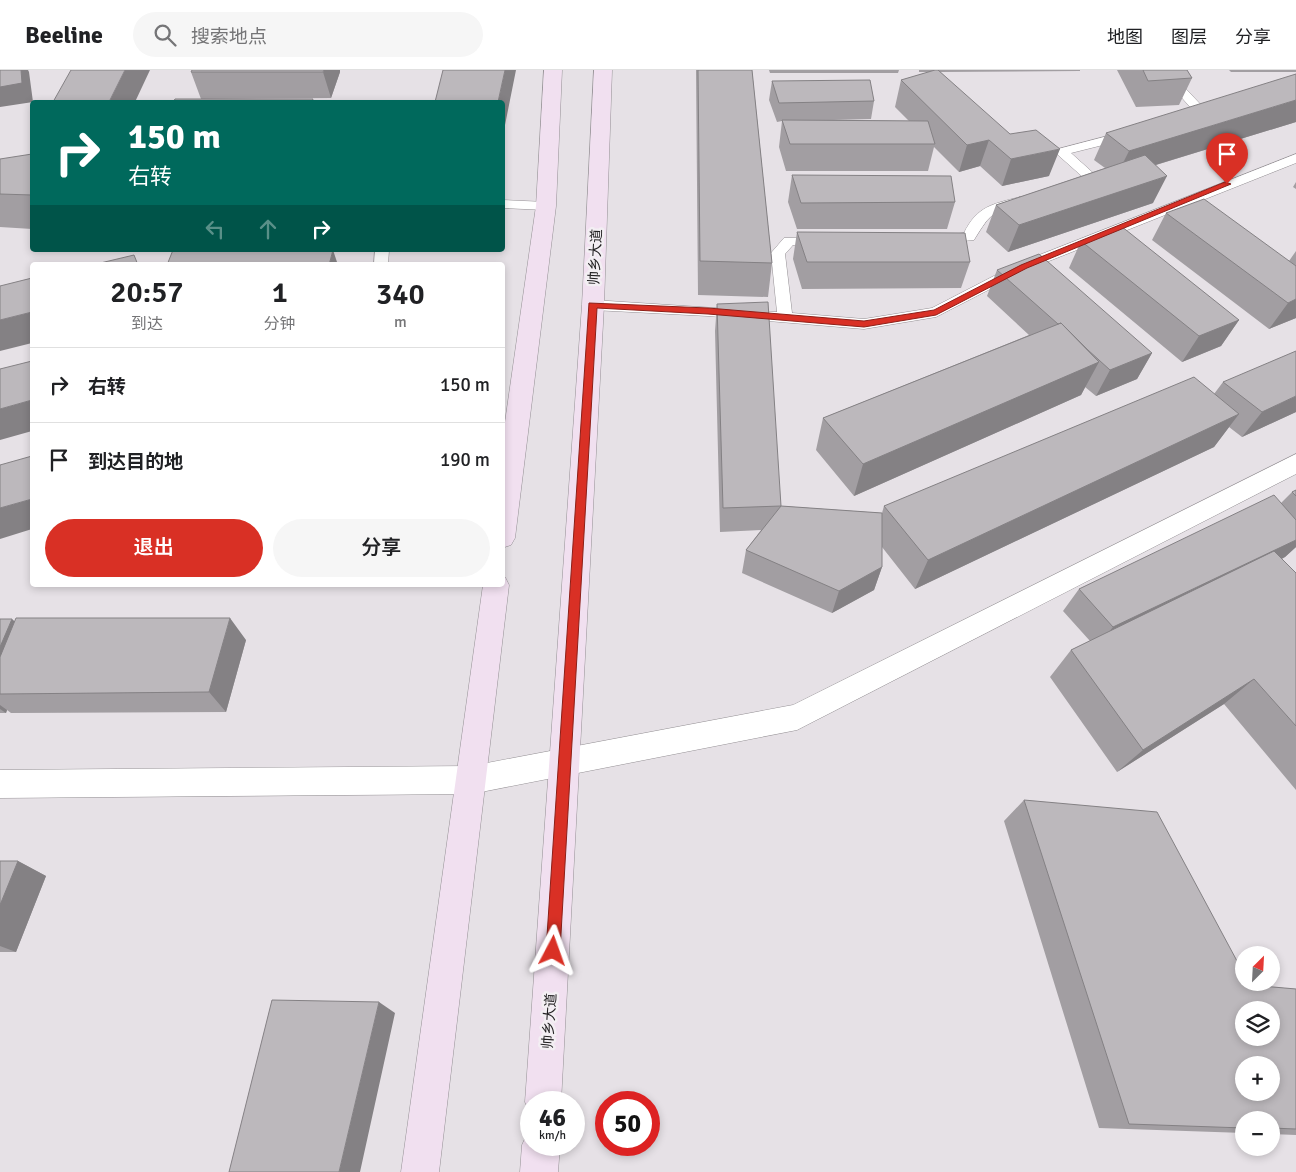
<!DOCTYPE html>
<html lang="zh">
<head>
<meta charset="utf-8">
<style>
	body { margin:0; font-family:Signika,"Noto Sans SC",sans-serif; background:#f6f6f6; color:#202124; height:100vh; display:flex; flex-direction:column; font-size:19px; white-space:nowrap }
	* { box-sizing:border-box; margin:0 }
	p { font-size:16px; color:#757577 }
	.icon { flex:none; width:28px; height:28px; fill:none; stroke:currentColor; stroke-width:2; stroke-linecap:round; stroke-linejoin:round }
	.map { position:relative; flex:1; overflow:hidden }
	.sheet { position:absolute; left:30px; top:192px; width:475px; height:325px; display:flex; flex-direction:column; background:#fff; border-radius:5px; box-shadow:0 2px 8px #0003 }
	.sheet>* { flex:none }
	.banner { position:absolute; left:30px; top:30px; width:475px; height:152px; border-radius:5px; box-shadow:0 2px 8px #0003; background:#00695c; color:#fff; overflow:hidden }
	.needle { width:32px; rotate:24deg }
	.tools { position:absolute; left:1235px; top:876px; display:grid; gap:10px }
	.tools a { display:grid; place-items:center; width:45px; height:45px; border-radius:50%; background:#fff; box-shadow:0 2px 8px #0003; font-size:25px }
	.speed { position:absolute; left:520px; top:1021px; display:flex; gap:10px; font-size:25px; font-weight:700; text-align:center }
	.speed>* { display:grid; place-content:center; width:65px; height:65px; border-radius:50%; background:#fff; box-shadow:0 2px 8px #0003; line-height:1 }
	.speed small { font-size:12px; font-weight:400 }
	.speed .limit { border:8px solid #d22; background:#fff; color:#111 }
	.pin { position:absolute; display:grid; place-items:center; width:42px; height:42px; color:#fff; margin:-51px -21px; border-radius:50% 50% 50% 0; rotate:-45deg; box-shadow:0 0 5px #0007 }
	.pin .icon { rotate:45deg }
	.me { position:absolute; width:55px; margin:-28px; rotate:4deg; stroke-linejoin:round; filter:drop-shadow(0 0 4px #0008) }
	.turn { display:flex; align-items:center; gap:18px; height:105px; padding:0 15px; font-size:22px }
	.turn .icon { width:65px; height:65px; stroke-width:2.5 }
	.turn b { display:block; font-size:35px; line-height:42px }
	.lanes { display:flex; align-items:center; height:48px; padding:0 15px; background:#0003; justify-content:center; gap:25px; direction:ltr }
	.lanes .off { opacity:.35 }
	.eta { display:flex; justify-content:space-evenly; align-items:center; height:85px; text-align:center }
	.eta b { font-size:30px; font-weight:600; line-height:35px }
	.action { display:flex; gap:10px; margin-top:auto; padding:10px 15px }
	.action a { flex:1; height:58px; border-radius:30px; background:#d93025; color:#fff; font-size:20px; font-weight:600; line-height:58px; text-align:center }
	.action a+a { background:#f6f6f6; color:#202124 }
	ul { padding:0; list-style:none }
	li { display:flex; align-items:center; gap:15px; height:75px; padding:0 15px; border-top:1px solid #e0e0e0 }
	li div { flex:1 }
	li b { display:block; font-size:19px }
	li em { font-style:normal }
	header { display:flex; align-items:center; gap:30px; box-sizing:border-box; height:70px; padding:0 25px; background:#fff; border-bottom:1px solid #e0e0e0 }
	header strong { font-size:24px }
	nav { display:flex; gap:28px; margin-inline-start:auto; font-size:18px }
	.search { width:350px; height:45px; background:#f6f6f6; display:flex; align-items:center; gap:12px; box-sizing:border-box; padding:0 18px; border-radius:28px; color:#757577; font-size:19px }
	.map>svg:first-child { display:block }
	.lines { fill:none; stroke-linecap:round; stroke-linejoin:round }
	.service-casing { stroke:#949094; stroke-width:1 }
	.minor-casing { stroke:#949094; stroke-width:1 }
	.secondary-casing { stroke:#949094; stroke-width:1 }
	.service { fill:#fff; fill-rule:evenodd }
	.minor { fill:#fff; fill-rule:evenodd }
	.secondary { fill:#f1e0f0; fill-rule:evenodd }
	.wall { fill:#a29ea2 }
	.shaded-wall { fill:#848184 }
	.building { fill:#bcb8bc; stroke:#848184; fill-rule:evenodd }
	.route { fill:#d93025; stroke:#8d1f18 }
	.labels { text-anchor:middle; stroke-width:5; stroke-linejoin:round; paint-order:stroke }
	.street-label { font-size:14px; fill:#222122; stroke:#f3eff3 }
</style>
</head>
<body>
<header>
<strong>Beeline</strong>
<div class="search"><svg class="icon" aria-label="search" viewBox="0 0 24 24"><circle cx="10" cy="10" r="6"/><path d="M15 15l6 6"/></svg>搜索地点</div>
<nav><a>地图</a><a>图层</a><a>分享</a></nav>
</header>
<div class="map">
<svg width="1296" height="1102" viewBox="0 0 1296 1102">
	<rect width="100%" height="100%" fill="#e6e1e6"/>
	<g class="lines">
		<defs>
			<path id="service" d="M1166,0H1178L1186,19L1202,36L1205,46L1203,49L1187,53L1183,52L1181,49L1183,46L1192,44L1190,37L1175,20Z
				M1127,61L1133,65L1131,68L1071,83L1101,110C1096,116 1083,119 1075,117L1073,114L1075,111L1085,109L1058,85L1056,82L1058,79Z
				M1296,84V93L1029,199L936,247L864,259L708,246L593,240L588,238L586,235L588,232L593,230L777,242L771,183L784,168L821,167L826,168L828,171L826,174L793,175L785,184L792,243L864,249L932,238L1019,193Z
				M1020,127L1027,131L1025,134C991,143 992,141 974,170L941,173L936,172L934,169L936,166L964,163C977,136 993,134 1020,127Z
				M502,130L546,132L553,136L546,140L502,138Z
				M375,180H389L388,195H374Z"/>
			<path id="minor" d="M1296,384V404L797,660L471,724L0,728V700L471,696L793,635Z"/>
			<path id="secondary" d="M544,0H562L556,136L515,468L511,475L502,478V373L536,136Z
				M594,0H612L604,235L561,1032H531V1045L525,1032L582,235Z
				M502,506L505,507L509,515L439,1102H401L483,515H502Z
				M531,1060V1075H560L558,1102H520L522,1075L528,1062Z"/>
		</defs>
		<use href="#service" class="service-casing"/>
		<use href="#minor" class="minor-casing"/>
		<use href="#secondary" class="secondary-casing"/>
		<use href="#service" class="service"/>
		<use href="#minor" class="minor"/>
		<use href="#secondary" class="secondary"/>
	</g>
	<path class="wall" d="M696,0H752L772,193L768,227L698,225Z
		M769,0H899L898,3H770Z
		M919,0H1080V1L940,2L1049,106L1002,116L980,96L959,102L934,77L928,101H786L779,77L782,51L777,52L769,30L772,11L874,31L871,49L833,50L909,51L895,37L901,10L929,2H919Z
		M1117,0H1187L1192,8L1179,35L1136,37Z
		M1229,0H1296V2H1231Z
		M191,2H340L331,28L201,29Z
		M1296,52L1156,95L1153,133L1008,182L986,162L996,135L1105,98L1094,90L1106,63Z
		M32,84V159L0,157V124Z
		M792,105L955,132L947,159H797L788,132Z
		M1296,112V119L1293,117Z
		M1166,143L1289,191L1296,181V248L1269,259L1152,170Z
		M797,162L970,192L961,218L802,219L793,189Z
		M1081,171L1239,250L1221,276L1182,292L1069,198Z
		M997,200L1152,283L1137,309L1096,326L1085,317L1081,325L854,426L816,380L823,348L1029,265L987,226Z
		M717,234L781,436L882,443L884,436L1214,324L1223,312L1296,342L1242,367L1229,357L1214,377L915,519L882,477V497L874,520L832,543L742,503L746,480L761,460L720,462L715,261Z
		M1296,420V477L1285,487L1282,489L1296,503V720L1224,634L1117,702L1050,607L1071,580L1090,571L1063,541L1079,519L1281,433L1292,422Z
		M0,549L14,551L246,570L226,642L11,643L7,640L6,643H0Z
		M1024,730L1250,915L1296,919V1065L1271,1064V1050H1244V1063L1099,1058L1004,751Z
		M0,791H18L46,806L16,882H0Z"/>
	<path class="shaded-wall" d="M21,0H28L29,2L33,32L0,37V17Z
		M125,0H150L135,32H109Z
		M324,0H340V2L331,28L323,2Z
		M505,0H516L502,70V32H498Z
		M1296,30V52L1116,107L1129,81Z
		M989,70L980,96L959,102L967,75Z
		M1060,79L1049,106L1002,116L1011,89Z
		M1167,106L1153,133L1008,182L1019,155Z
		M333,180L338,195H329Z
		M1296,229V248L1269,259L1288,233Z
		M32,242V273L0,281V250Z
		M1239,250L1221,276L1182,292L1199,266Z
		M1152,283L1137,309L1096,326L1110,300Z
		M1099,292L1081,325L854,426L863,394Z
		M1296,326V342L1242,367L1262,342Z
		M32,330V361L0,370V339Z
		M1239,344L1214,377L915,519L928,490Z
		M32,429V459L0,469V438Z
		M1296,470V477L1285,487L1096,578L1113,557Z
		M882,497L874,520L832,543L839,521Z
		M230,548L246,570L226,642L209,622Z
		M12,549L36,571L0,624V577Z
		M1254,609L1224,634L1117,702L1143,680Z
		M0,635L7,640L6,643L0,639Z
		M18,791L46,806L16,882L0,876V835Z
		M379,932L395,943L360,1102H339Z"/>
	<path class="building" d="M0,0H21L22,13L0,17Z
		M71,0H125L109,32H53Z
		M192,0H324L323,2H191Z
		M443,0H505L498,32H435Z
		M698,0H752L772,193L700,191Z
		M935,0H938L1010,64L1036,60L1060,79L1011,89L989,70L967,75L901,10Z
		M1143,0H1187L1192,8L1148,11Z
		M1296,4V30L1129,81L1106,63Z
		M870,10L874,31L779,33L772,11Z
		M175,29H313L312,32H173Z
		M782,50L928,51L935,74H790Z
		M32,84V125L0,124V89Z
		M1145,85L1167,106L1019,155L996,135Z
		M792,105L951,106L955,132L801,133Z
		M1204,129L1296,196V229L1288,233L1166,143Z
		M1121,156L1239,250L1199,266L1081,171Z
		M797,162L965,163L970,192H807Z
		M173,180H333L329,195H167Z
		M1039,184L1152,283L1110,300L1088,280L1061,253L1058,254L997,200Z
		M134,185L138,195H92Z
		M32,208V242L0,250V216Z
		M768,232L781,436L723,438L717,234Z
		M1061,253L1099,292L863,394L823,348Z
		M1296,281V326L1262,342L1223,312Z
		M32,291V330L0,339V299Z
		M1194,307L1239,344L928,490L884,436Z
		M32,386V429L0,438V395Z
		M1296,420V426L1292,422Z
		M1274,425L1296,450V470L1113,557L1079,519Z
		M781,436L882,443V497L839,521L746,480Z
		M1274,481L1296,503V656L1254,609L1143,680L1071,580Z
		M16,548H230L209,622L0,624V587Z
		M0,549H12L0,577Z
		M1024,730L1157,742L1244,904V912H1249L1250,915L1296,919V1059L1271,1058V1050H1244V1058L1129,1054ZM1244,940H1271V968H1244ZM1244,995H1271V1022H1244Z
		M0,791H18L0,835Z
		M272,930L379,932L339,1102H229Z"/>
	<path class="route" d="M1225,112L1231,114L1027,198L936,245L864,257L708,244L597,238L560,881L558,886L553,888L548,886L546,881L589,233L708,238L864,251L934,240L1021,195Z"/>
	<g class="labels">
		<g class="street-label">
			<text transform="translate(595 187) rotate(-87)" y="5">帅乡大道</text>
			<text transform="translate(549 951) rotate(-86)" y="5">帅乡大道</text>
		</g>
	</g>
</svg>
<div class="tools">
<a><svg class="needle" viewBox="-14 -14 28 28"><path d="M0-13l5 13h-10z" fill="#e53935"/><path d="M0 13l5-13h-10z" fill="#757577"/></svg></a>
<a><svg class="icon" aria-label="layers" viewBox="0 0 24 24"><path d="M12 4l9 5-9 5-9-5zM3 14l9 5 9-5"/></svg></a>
<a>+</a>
<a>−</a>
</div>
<div class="speed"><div>46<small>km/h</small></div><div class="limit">50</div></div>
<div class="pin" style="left:1227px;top:114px;background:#d93025"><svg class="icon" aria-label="arrive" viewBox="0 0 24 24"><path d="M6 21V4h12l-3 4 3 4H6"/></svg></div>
<svg class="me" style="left:553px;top:881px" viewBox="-20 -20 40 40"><path d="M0-17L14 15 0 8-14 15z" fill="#d93025" stroke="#fff" stroke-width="4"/></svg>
<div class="banner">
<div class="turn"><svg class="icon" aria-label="right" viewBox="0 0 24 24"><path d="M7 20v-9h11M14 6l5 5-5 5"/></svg><div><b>150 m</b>右转</div></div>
<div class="lanes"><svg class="icon off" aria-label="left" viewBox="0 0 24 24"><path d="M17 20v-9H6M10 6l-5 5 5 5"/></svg><svg class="icon off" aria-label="ahead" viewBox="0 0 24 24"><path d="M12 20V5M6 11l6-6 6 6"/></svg><svg class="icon" aria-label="right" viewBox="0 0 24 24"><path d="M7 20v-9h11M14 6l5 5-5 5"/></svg></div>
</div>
<section class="sheet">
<div class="eta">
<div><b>20:57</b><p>到达</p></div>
<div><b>1</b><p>分钟</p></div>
<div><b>340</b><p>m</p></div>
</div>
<ul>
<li><svg class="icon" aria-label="right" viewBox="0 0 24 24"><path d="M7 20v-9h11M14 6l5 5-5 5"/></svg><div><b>右转</b></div><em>150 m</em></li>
<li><svg class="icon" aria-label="arrive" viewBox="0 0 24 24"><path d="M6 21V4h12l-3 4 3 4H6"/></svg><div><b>到达目的地</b></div><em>190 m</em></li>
</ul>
<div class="action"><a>退出</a><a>分享</a></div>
</section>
</div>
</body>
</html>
